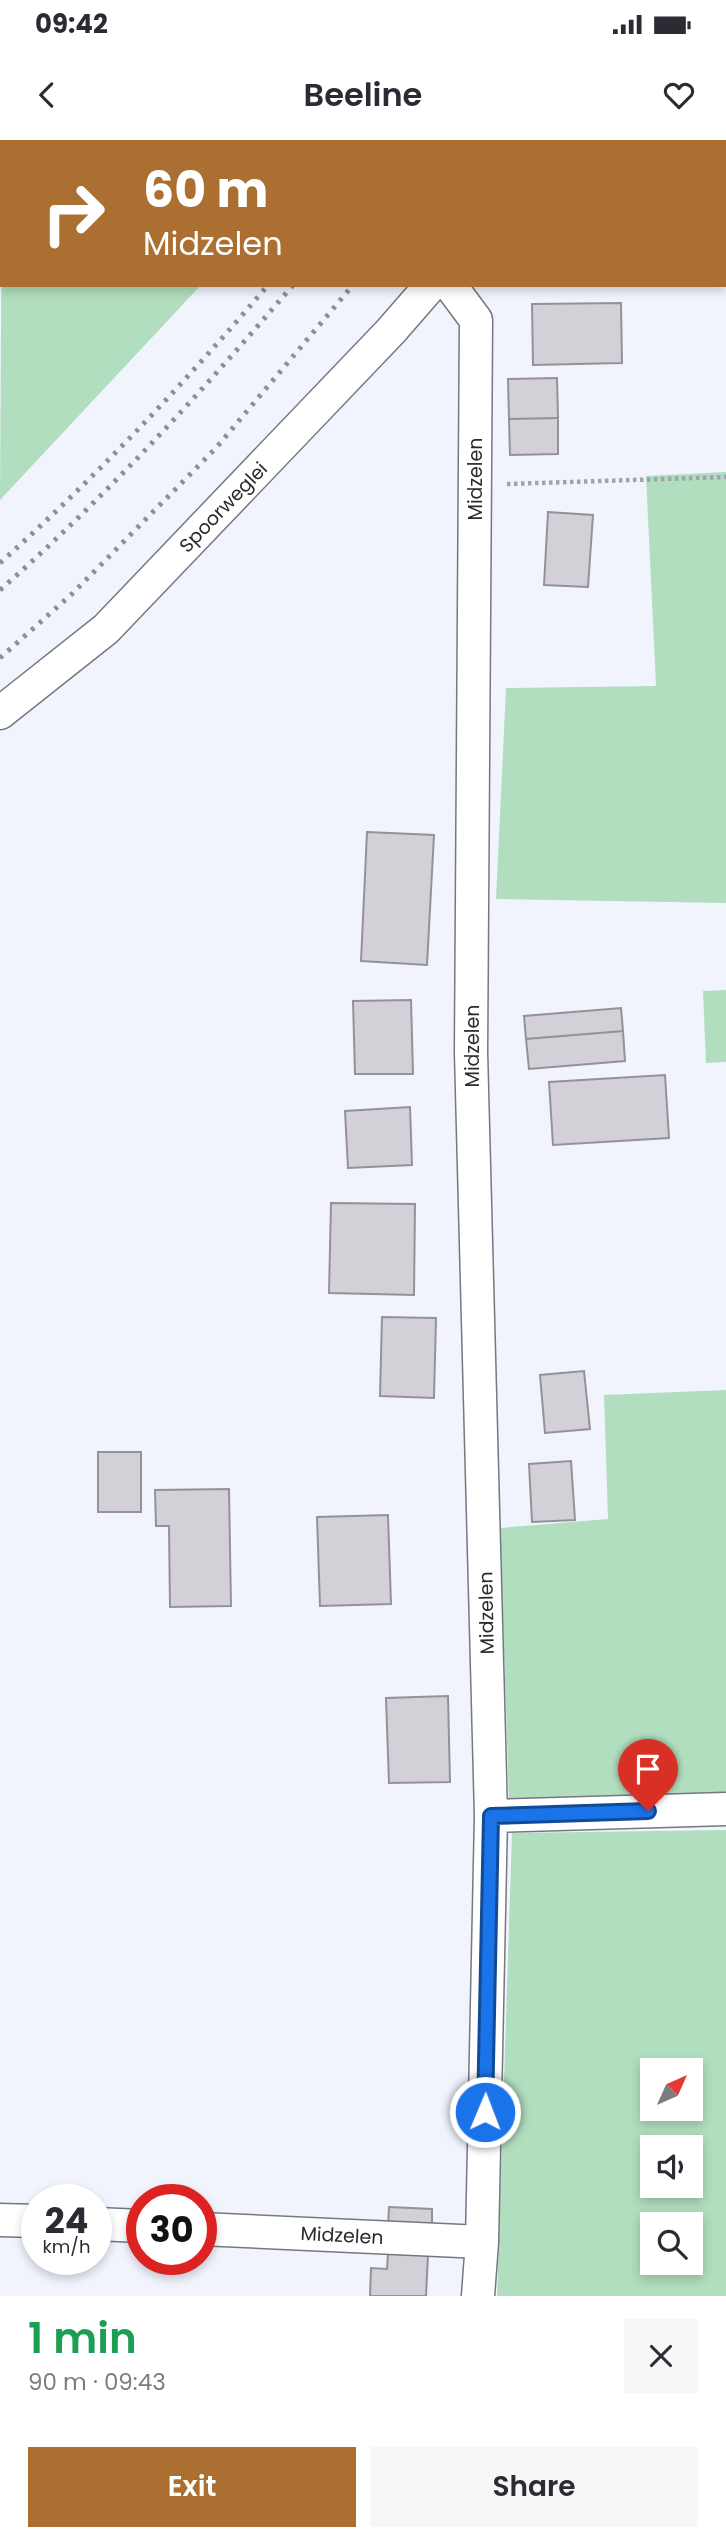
<!DOCTYPE html>
<html lang="en">
<head>
<meta charset="utf-8">
<style>
	body { margin:0; font-family:Poppins,sans-serif; background:#f7f7f7; color:#2b2b33; height:100vh; display:flex; flex-direction:column; font-size:26px; white-space:nowrap }
	* { box-sizing:border-box; margin:0 }
	p { font-size:23px; color:#7c7c81 }
	.icon { flex:none; width:38px; height:38px; fill:none; stroke:currentColor; stroke-width:2; stroke-linecap:round; stroke-linejoin:round }
	.map { position:relative; height:2156px; overflow:hidden }
	.panel { display:flex; flex-direction:column; background:#fff; flex:1 }
	.panel>* { flex:none }
	.top-card { position:absolute; left:0px; top:0px; width:726px; height:147px; box-shadow:0 4px 10px #0003; background:#ab7031; color:#fff; overflow:hidden }
	.needle { width:46px; rotate:45deg }
	.fabs { position:absolute; left:640px; top:1918px; display:grid; gap:14px }
	.fabs a { display:grid; place-items:center; width:63px; height:63px; border-radius:0px; background:#fff; box-shadow:0 4px 10px #0003; font-size:35px }
	.speed { position:absolute; left:21px; top:2044px; display:flex; gap:14px; font-size:35px; font-weight:700; text-align:center }
	.speed>* { display:grid; place-content:center; width:91px; height:91px; border-radius:50%; background:#fff; box-shadow:0 4px 10px #0003; line-height:1 }
	.speed small { font-size:18px; font-weight:400 }
	.speed .limit { border:10px solid #d22; background:#fff; color:#111 }
	.pin { position:absolute; display:grid; place-items:center; width:60px; height:60px; color:#fff; margin:-72px -30px; border-radius:50% 50% 50% 0; rotate:-45deg; box-shadow:0 0 7px #0007 }
	.pin .icon { rotate:45deg }
	.me { position:absolute; width:77px; margin:-38px; rotate:1deg; stroke-linejoin:round; filter:drop-shadow(0 0 5px #0008) }
	.turn { display:flex; align-items:center; gap:24px; height:147px; padding:0 28px; font-size:32px }
	.turn .icon { width:91px; height:91px; stroke-width:2.5 }
	.turn b { display:block; font-size:49px; line-height:60px }
	.round { display:grid; place-items:center; flex:none; width:74px; height:74px; border-radius:0px; background:#f7f7f7 }
	.headline { display:flex; align-items:center; justify-content:space-between; height:119px; padding:0 28px }
	h1 { font-size:42px; font-weight:600; line-height:52px; color:#1e9e55 }
	.primary-button { display:flex; gap:14px; margin-top:auto; padding:14px 28px }
	.primary-button a { flex:1; height:80px; border-radius:0px; background:#ab7031; color:#fff; font-size:28px; font-weight:600; line-height:80px; text-align:center }
	.primary-button a+a { background:#f7f7f7; color:#2b2b33 }
	.status { display:flex; justify-content:space-between; align-items:center; height:49px; padding:0 35px; background:#fff; direction:ltr }
	.status svg { height:19px; fill:currentColor }
	header { display:flex; justify-content:space-between; align-items:center; height:91px; padding:0 28px; background:#fff; font-size:32px; font-weight:600 }
	.map>svg:first-child { display:block }
	.green { fill:#b1debe; fill-rule:evenodd }
	.building { fill:#d3d0d8; stroke:#949198; stroke-width:2 }
	.lines { fill:none; stroke-linecap:round; stroke-linejoin:round }
	.minor-casing { stroke:#757880; stroke-width:35 }
	.path { stroke:#a0a3a9; stroke-width:4.5; stroke-dasharray:3.5 3.5; stroke-linecap:butt }
	.minor { stroke:#fff; stroke-width:32 }
	.rail { stroke:#8c8f95; stroke-width:5; stroke-dasharray:3.5 7; stroke-linecap:butt }
	.route-casing { stroke:#114b97; stroke-width:18 }
	.route { stroke:#1a73e8; stroke-width:12 }
	.labels { text-anchor:middle; stroke-width:6; stroke-linejoin:round; paint-order:stroke }
	.street-label { font-size:19px; fill:#282a2d; stroke:#fff }
</style>
</head>
<body>
<div class="status"><b>09:42</b><svg viewBox="0 0 49 12"><path d="M0 12V9h3v3zM5 12V6h3v6zM10 12V3h3v9zM15 12V0h3v12zM26 1h20v11H26zM47 4h2v5h-2z"/></svg></div>
<header><svg class="icon" aria-label="back" viewBox="0 0 24 24"><path d="M15 5l-7 7 7 7"/></svg>Beeline<svg class="icon" aria-label="heart" viewBox="0 0 24 24"><path d="M12 20l-8-8c-3-5 5-10 8-4 3-6 11-1 8 4z"/></svg></header>
<div class="map">
<svg width="726" height="2156" viewBox="0 0 726 2156">
	<rect width="100%" height="100%" fill="#f1f4fd"/>
	<path class="green" d="M27,0H336L25,2Z
		M2,24V145H201L0,360Z
		M726,332V763L496,759L506,548L656,546L646,336Z
		M726,850V922L706,923L703,851Z
		M726,1250V1658L509,1659L500,1388L608,1379L604,1255Z
		M726,1690V2156H497L512,1693ZM653,1930H691V1969H653ZM691,2007V2046H653V2007ZM691,2084V2123H653V2084Z"/>
	<path class="building" d="M621,163L622,223L533,225L532,164Z
		M557,238L558,278L509,279L508,239Z
		M558,278V314L510,315L509,279Z
		M548,372L593,375L588,447L544,445Z
		M367,692L434,695L427,825L361,821Z
		M411,860L413,934H355L353,861Z
		M621,868L623,891L526,899L524,876Z
		M623,891L625,921L529,929L526,899Z
		M665,935L669,998L553,1005L549,942Z
		M410,967L412,1025L348,1028L345,971Z
		M331,1063L415,1064L414,1155L329,1153Z
		M382,1177L436,1178L434,1258L380,1256Z
		M584,1231L590,1289L545,1293L540,1235Z
		M98,1312H141V1372H98Z
		M571,1321L575,1380L532,1382L529,1324Z
		M229,1349L231,1466L170,1467L169,1386H156L155,1350Z
		M388,1375L391,1464L320,1466L317,1377Z
		M448,1556L450,1642L389,1643L386,1558Z
		M389,2067L432,2069V2090L388,2088Z
		M388,2113L428,2115L426,2156H370L371,2128L387,2129Z"/>
	<g class="lines">
		<defs>
			<path id="minor" d="M538,2L539,0
				M450,145L476,180L471,912L491,1676L482,2102L478,2156
				M0,573L106,489L391,191L431,145
				M491,1676L726,1669
				M0,2080L37,2081
				M96,2084L142,2086
				M201,2089L482,2102"/>
		</defs>
		<use href="#minor" class="minor-casing"/>
		<path class="path" d="M507,344L726,337"/>
		<use href="#minor" class="minor"/>
		<path class="rail" d="M386,2L387,0
			M409,2L411,0
			M465,2L466,0
			M0,423C96,337 184,244 268,145
			M0,450C106,357 201,253 293,145
			M0,518L73,453L216,308L353,145"/>
	</g>
	<g class="lines">
		<defs>
			<path id="route" d="M485,1972L491,1676L648,1671"/>
		</defs>
		<use href="#route" class="route-casing"/>
		<use href="#route" class="route"/>
	</g>
	<g class="labels">
		<g class="street-label">
			<text transform="translate(475 339) rotate(-90)" y="7">Midzelen</text>
			<text transform="translate(223 367) rotate(-46)" y="7">Spoorweglei</text>
			<text transform="translate(472 906) rotate(-90)" y="7">Midzelen</text>
			<text transform="translate(486 1473) rotate(-91)" y="7">Midzelen</text>
			<text transform="translate(342 2095) rotate(3)" y="7">Midzelen</text>
		</g>
	</g>
</svg>
<div class="fabs">
<a><svg class="needle" viewBox="-14 -14 28 28"><path d="M0-13l5 13h-10z" fill="#e53935"/><path d="M0 13l5-13h-10z" fill="#7c7c81"/></svg></a>
<a><svg class="icon" aria-label="sound" viewBox="0 0 24 24"><path d="M4 9h4l5-4v14l-5-4H4zM17 9q2 3 0 6"/></svg></a>
<a><svg class="icon" aria-label="search" viewBox="0 0 24 24"><circle cx="10" cy="10" r="6"/><path d="M15 15l6 6"/></svg></a>
</div>
<div class="speed"><div>24<small>km/h</small></div><div class="limit">30</div></div>
<div class="pin" style="left:648px;top:1671px;background:#d93025"><svg class="icon" aria-label="arrive" viewBox="0 0 24 24"><path d="M6 21V4h12l-3 4 3 4H6"/></svg></div>
<svg class="me" style="left:485px;top:1972px" viewBox="-20 -20 40 40"><circle r="17" fill="#1a73e8" stroke="#fff" stroke-width="3"/><path d="M0-11L8 9 0 5-8 9z" fill="#fff"/></svg>
<div class="top-card">
<div class="turn"><svg class="icon" aria-label="right" viewBox="0 0 24 24"><path d="M7 20v-9h11M14 6l5 5-5 5"/></svg><div><b>60 m</b>Midzelen</div></div>
</div>
</div>
<section class="panel">
<div class="headline"><div><h1>1 min</h1><p>90 m · 09:43</p></div><a class="round"><svg class="icon" aria-label="close" viewBox="0 0 24 24"><path d="M6 6l12 12M18 6L6 18"/></svg></a></div>
<div class="primary-button"><a>Exit</a><a>Share</a></div>
</section>
</body>
</html>
